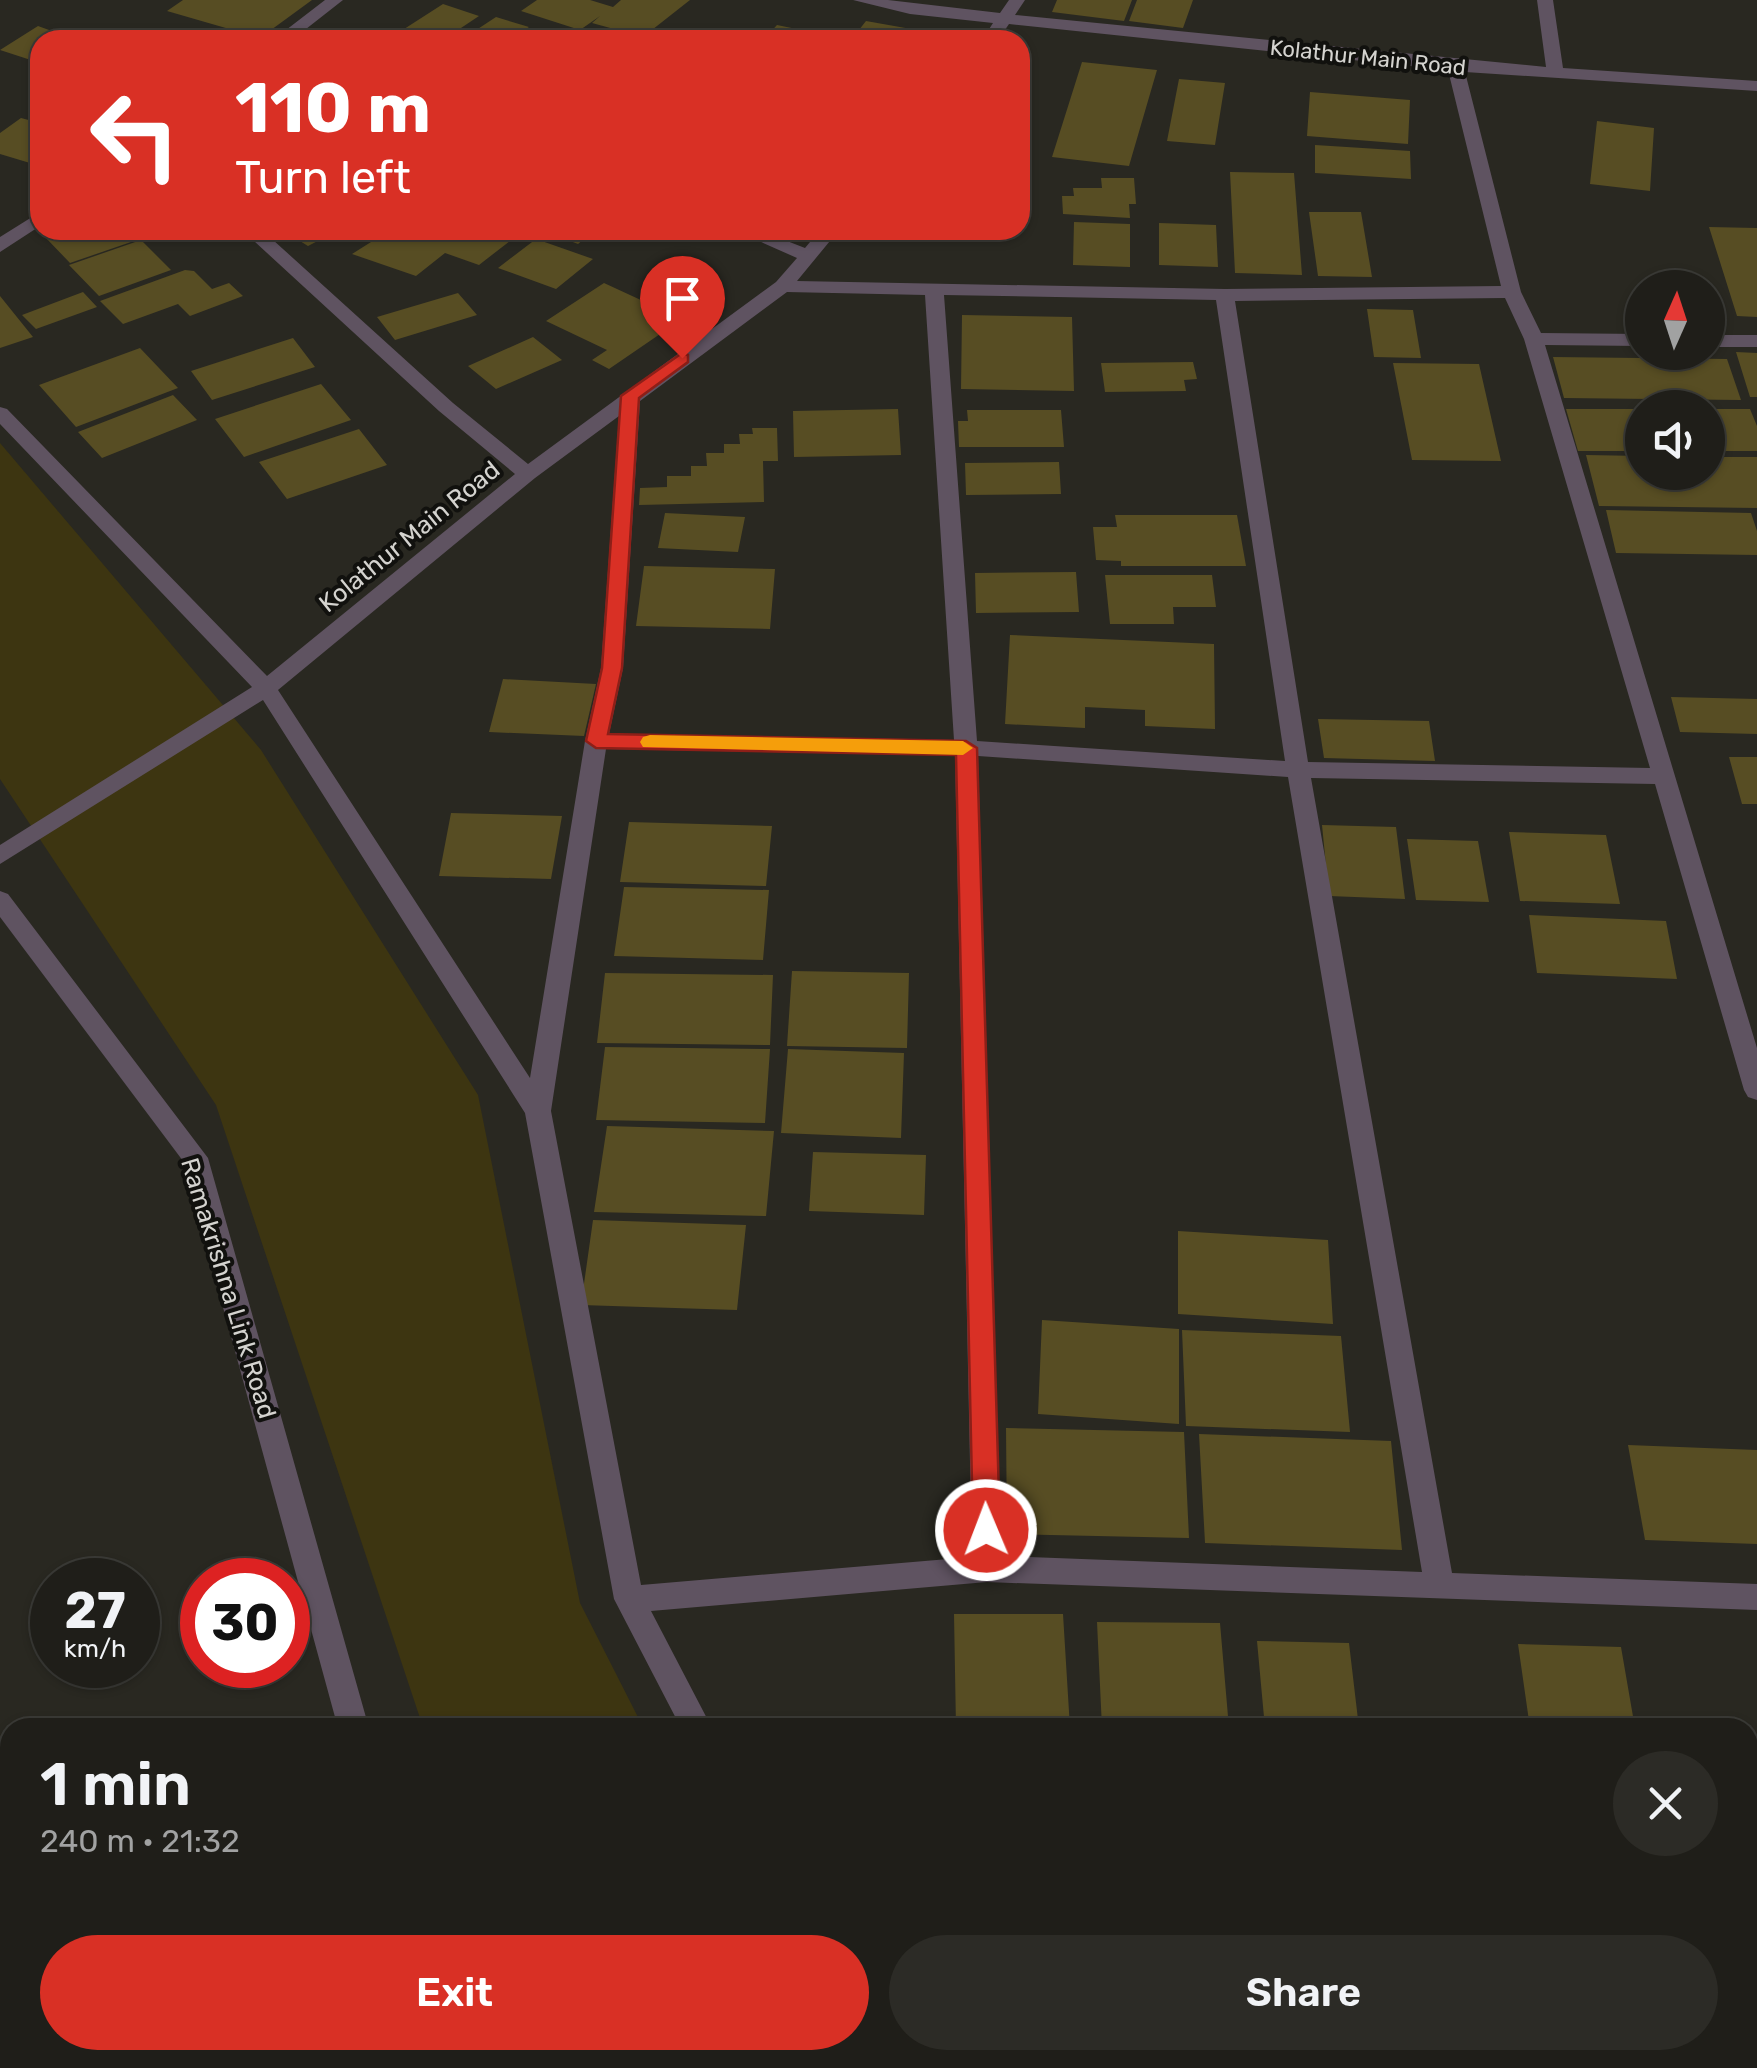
<!DOCTYPE html>
<html lang="en">
<head>
<meta charset="utf-8">
<style>
	body { margin:0; font-family:Rubik,sans-serif; background:#2c2b26; color:#f1f3f6; height:100vh; display:flex; flex-direction:column; font-size:38px; white-space:nowrap }
	* { box-sizing:border-box; margin:0 }
	p { font-size:32px; color:#a1a2a2 }
	.icon { flex:none; width:55px; height:55px; fill:none; stroke:currentColor; stroke-width:2; stroke-linecap:round; stroke-linejoin:round }
	.map { position:relative; flex:1; overflow:hidden }
	.sheet { position:absolute; left:0px; top:1718px; width:1758px; height:352px; display:flex; flex-direction:column; background:#1f1e19; border-radius:30px 30px 0 0; box-shadow:0 2px 8px #0004,0 0 0 2px #3c3c38 }
	.sheet>* { flex:none }
	.top-card { position:absolute; left:30px; top:30px; width:1000px; height:210px; border-radius:30px; box-shadow:0 2px 8px #0004,0 0 0 2px #3c3c38; background:#d93025; color:#fff; overflow:hidden }
	.needle { width:65px; rotate:3deg }
	.controls { position:absolute; left:1625px; top:270px; display:grid; gap:20px }
	.controls a { display:grid; place-items:center; width:100px; height:100px; border-radius:50%; background:#1f1e19; box-shadow:0 2px 8px #0004,0 0 0 2px #3c3c38; font-size:50px }
	.speed { position:absolute; left:30px; top:1558px; display:flex; gap:20px; font-size:50px; font-weight:700; text-align:center }
	.speed>* { display:grid; place-content:center; width:130px; height:130px; border-radius:50%; background:#1f1e19; box-shadow:0 2px 8px #0004,0 0 0 2px #3c3c38; line-height:1 }
	.speed small { font-size:25px; font-weight:400 }
	.speed .limit { border:15px solid #d22; background:#fff; color:#111 }
	.pin { position:absolute; display:grid; place-items:center; width:85px; height:85px; color:#fff; margin:-102px -42px; border-radius:50% 50% 50% 0; rotate:-45deg; box-shadow:0 0 10px #0007 }
	.pin .icon { rotate:45deg }
	.me { position:absolute; width:110px; margin:-55px; rotate:359deg; stroke-linejoin:round; filter:drop-shadow(0 0 8px #0008) }
	.turn { display:flex; align-items:center; gap:35px; height:210px; padding:0 40px; font-size:45px }
	.turn .icon { width:130px; height:130px; stroke-width:2.5 }
	.turn b { display:block; font-size:70px; line-height:85px }
	.round { display:grid; place-items:center; flex:none; width:105px; height:105px; border-radius:52px; background:#2c2b26 }
	.head { display:flex; align-items:center; justify-content:space-between; height:170px; padding:0 40px }
	h1 { font-size:60px; font-weight:600; line-height:75px }
	.action { display:flex; gap:20px; margin-top:auto; padding:20px 40px }
	.action a { flex:1; height:115px; border-radius:60px; background:#d93025; color:#fff; font-size:40px; font-weight:600; line-height:115px; text-align:center }
	.action a+a { background:#2c2b26; color:#f1f3f6 }
	.map>svg:first-child { display:block }
	.green { fill:#3d3511 }
	.building { fill:#574d23 }
	.lines { fill:none; stroke-linecap:round; stroke-linejoin:round }
	.minor { fill:#5f5361; fill-rule:evenodd }
	.route { fill:#d93025; stroke:#8d1f18; stroke-width:2.5 }
	.slow { fill:#f59e0b }
	.labels { text-anchor:middle; stroke-width:8; stroke-linejoin:round; paint-order:stroke }
	.far-street-label { font-size:22px; fill:#d4d3cf; stroke:#11110e }
	.street-label { font-size:25px; fill:#d4d3cf; stroke:#11110e }
</style>
</head>
<body>
<div class="map">
<svg width="1757" height="2068" viewBox="0 0 1757 2068">
	<rect width="100%" height="100%" fill="#292821"/>
	<path class="green" d="M0,443L261,750L478,1095L580,1603L643,1727H423L216,1105L0,779Z
		M534,2060H811L815,2068H537Z"/>
	<path class="building" d="M183,0H312L260,38L167,11Z
		M537,0H590L613,7L621,0H690L643,37L592,23L600,16L580,30L521,11Z
		M1057,0H1132L1124,21L1052,12Z
		M1137,0H1193L1183,28L1129,21Z
		M443,4L479,16L443,40H387Z
		M496,17L529,27L510,40H461Z
		M866,21L962,38L961,40H851Z
		M777,25L821,34L816,40H763Z
		M38,26L77,40H40V63L0,50Z
		M312,29L345,39V40H296Z
		M1082,62L1157,70L1129,166L1052,157Z
		M1179,79L1225,83L1215,145L1167,141Z
		M1310,92L1410,100L1408,144L1307,136Z
		M21,118L40,123V166L0,154V133Z
		M1597,121L1654,128L1650,191L1590,184Z
		M1315,145L1410,151L1411,179L1315,173Z
		M1230,172L1294,173L1302,275L1235,273Z
		M1101,178H1134L1136,204H1129L1130,218L1063,214L1062,196H1074L1073,188H1102Z
		M1309,212H1361L1372,277L1318,276Z
		M1074,222L1130,224V267L1073,265Z
		M1159,223L1216,225L1218,267L1159,265Z
		M1709,227L1757,228V317L1737,316Z
		M68,230H163V231L70,263L46,238Z
		M282,230H339L308,246Z
		M390,230H524L479,265L445,253L416,276L352,254Z
		M541,230H595L578,244Z
		M904,230H968L967,238L903,234Z
		M536,239L593,259L556,289L498,268Z
		M141,240L171,270L99,296L69,265Z
		M185,270L194,271L212,289L229,283L243,296L190,316L178,304L123,324L100,301Z
		M604,283L682,319L609,369L592,360L607,350L546,321Z
		M83,292L97,307L36,329L22,315Z
		M458,293L477,315L395,340L377,317Z
		M0,296L33,337L0,348Z
		M1367,309L1413,310L1421,358L1374,357Z
		M962,315L1072,317L1074,391L961,389Z
		M533,337L562,360L496,389L468,366Z
		M293,338L315,367L212,400L191,371Z
		M140,348L178,388L76,427L39,385Z
		M1736,352L1757,353V397H1750Z
		M1553,357L1727,359L1741,400L1564,398Z
		M1193,362L1197,379L1184,380L1186,391L1105,392L1101,363Z
		M1393,363L1479,364L1501,461L1412,460Z
		M321,384L351,420L244,457L215,419Z
		M173,395L197,420L102,458L78,432Z
		M898,409L901,455L794,457L793,411Z
		M1566,409H1642V451H1578Z
		M1708,409H1750L1757,426V451H1708Z
		M967,410H1061L1064,447H959L958,421H968Z
		M752,428H777L778,461H763L764,502L639,505L640,488L667,487V476H691V466H707L706,453H724V444H740L739,434H753Z
		M359,429L387,465L287,499L259,462Z
		M1586,455L1642,456V472H1708V457H1757V508L1599,506Z
		M1059,462L1061,494L966,495L965,463Z
		M1606,510L1751,513L1757,531V555L1616,553Z
		M665,513L745,517L738,552L658,548Z
		M1115,515H1237L1246,566H1121V561L1096,560L1093,527H1117Z
		M644,566L775,569L770,629L636,626Z
		M1076,572L1079,612L976,613L975,573Z
		M1105,575H1212L1216,607H1173L1174,624H1110Z
		M1010,635L1214,644L1215,729L1145,726V710L1085,707V728L1005,724Z
		M503,679L596,684L584,736L489,732Z
		M1671,697L1757,699V734L1680,732Z
		M1318,719L1429,721L1435,761L1324,758Z
		M1729,757H1757V804H1742Z
		M451,813L562,816L551,879L439,876Z
		M629,822L772,826L766,886L620,882Z
		M1322,825L1396,827L1405,899L1329,896Z
		M1509,832L1606,835L1620,904L1520,901Z
		M1407,839L1478,841L1489,902L1416,900Z
		M624,887L769,890L763,960L614,956Z
		M1529,915L1666,921L1677,979L1537,973Z
		M792,971L909,973L907,1048L787,1046Z
		M605,973L773,975L770,1045L597,1043Z
		M605,1047L770,1049L765,1123L596,1120Z
		M788,1049L904,1053L901,1138L781,1133Z
		M607,1126L774,1131L766,1216L594,1212Z
		M813,1152L926,1155L924,1215L809,1211Z
		M593,1220L746,1225L737,1310L581,1305Z
		M1178,1231L1328,1240L1333,1324L1178,1314Z
		M1042,1320L1179,1329V1424L1038,1414Z
		M1182,1330L1341,1336L1350,1432L1186,1426Z
		M1006,1428L1184,1432L1189,1538L1007,1534Z
		M1199,1434L1391,1441L1402,1550L1205,1543Z
		M1628,1445L1757,1450V1544L1645,1540Z
		M954,1614H1063L1070,1728H956Z
		M1097,1622L1220,1623L1229,1728H1102Z
		M1257,1641L1349,1643L1359,1728H1265Z
		M1518,1644L1621,1647L1635,1728H1530Z
		M1009,2060H1232L1233,2068H1009Z
		M1262,2060H1396L1397,2068H1262Z
		M1445,2060H1531L1532,2068H1446Z"/>
	<g class="lines">
		<path class="minor" d="M325,0H343L292,40H273Z
			M853,0H888L1000,13L1009,0H1025L1015,15L1546,67L1537,0H1553L1563,68L1757,81V91L1465,72L1521,292L1541,333L1642,334V346L1545,345L1757,1048V1100L1748,1097L1744,1090L1655,784L1311,778L1452,1573L1757,1584V1610L987,1582L651,1611L712,1728H681L614,1599L525,1113L263,700L0,864V845L252,687L0,424V407L7,409L267,676L515,474L439,411L242,230H262L453,403L528,464L776,282L797,258L734,230H759L805,248L820,230H839L797,281L1225,289L1501,286L1448,70L1009,24L998,40H982L993,23L910,14ZM787,292L925,295L954,740L609,734L623,668L640,401ZM944,295L1216,300L1285,761L977,741ZM1505,298L1524,339L1650,768L1308,762L1235,301ZM619,416L601,668L585,741L530,1078L278,690L535,478ZM606,749L955,755L972,1557L641,1585L551,1111ZM978,756L1288,777L1422,1572L1001,1556Z
			M40,212V226L0,252V237Z
			M1708,335H1757V347H1708Z
			M0,891L8,894L208,1158L369,1728H338L183,1161L0,917Z
			M114,2060H148L145,2068H111Z
			M422,2060H456L458,2068H424Z
			M856,2060H891L894,2068H859Z"/>
	</g>
	<path class="route" d="M682,353L688,355V362L639,398L622,668L608,734L966,741L977,748L1000,1530L996,1538L986,1541L977,1538L973,1530L956,755L596,748L586,741L602,668L621,396Z"/>
	<path class="slow" d="M650,735L963,741L973,748L963,755L643,747L640,742L643,737Z"/>
	<g class="labels">
		<g class="far-street-label">
			<text transform="translate(1368 57) rotate(6)" y="8">Kolathur Main Road</text>
		</g>
		<g class="street-label">
			<text transform="translate(409 536) rotate(-39)" y="9">Kolathur Main Road</text>
			<text transform="translate(229 1288) rotate(73)" y="9">Ramakrishna Link Road</text>
		</g>
	</g>
</svg>
<div class="controls">
<a><svg class="needle" viewBox="-14 -14 28 28"><path d="M0-13l5 13h-10z" fill="#e53935"/><path d="M0 13l5-13h-10z" fill="#a1a2a2"/></svg></a>
<a><svg class="icon" aria-label="sound" viewBox="0 0 24 24"><path d="M4 9h4l5-4v14l-5-4H4zM17 9q2 3 0 6"/></svg></a>
</div>
<div class="speed"><div>27<small>km/h</small></div><div class="limit">30</div></div>
<div class="pin" style="left:682px;top:358px;background:#d93025"><svg class="icon" aria-label="arrive" viewBox="0 0 24 24"><path d="M6 21V4h12l-3 4 3 4H6"/></svg></div>
<svg class="me" style="left:986px;top:1530px" viewBox="-20 -20 40 40"><circle r="17" fill="#d93025" stroke="#fff" stroke-width="3"/><path d="M0-11L8 9 0 5-8 9z" fill="#fff"/></svg>
<div class="top-card">
<div class="turn"><svg class="icon" aria-label="left" viewBox="0 0 24 24"><path d="M17 20v-9H6M10 6l-5 5 5 5"/></svg><div><b>110 m</b>Turn left</div></div>
</div>
<section class="sheet">
<div class="head"><div><h1>1 min</h1><p>240 m · 21:32</p></div><a class="round"><svg class="icon" aria-label="close" viewBox="0 0 24 24"><path d="M6 6l12 12M18 6L6 18"/></svg></a></div>
<div class="action"><a>Exit</a><a>Share</a></div>
</section>
</div>
</body>
</html>
